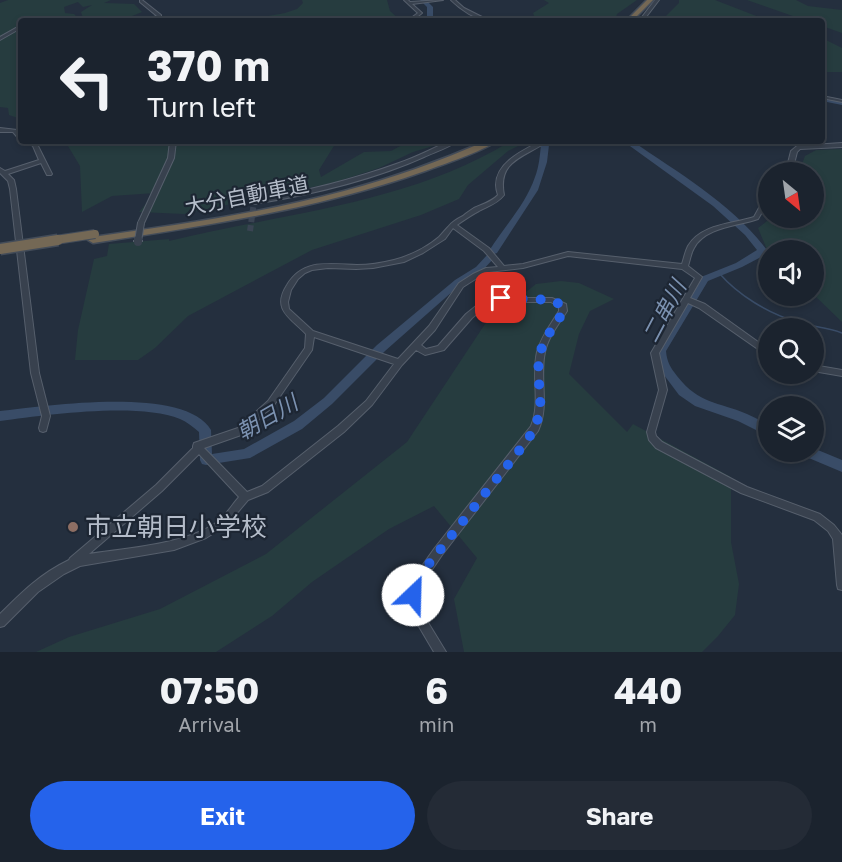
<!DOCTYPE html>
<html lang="en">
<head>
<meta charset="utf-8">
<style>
	body { margin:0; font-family:"Golos Text","Noto Sans JP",sans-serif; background:#242b36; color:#f1f3f6; height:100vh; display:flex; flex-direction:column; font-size:22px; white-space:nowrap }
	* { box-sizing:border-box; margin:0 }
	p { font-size:20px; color:#a0a4aa }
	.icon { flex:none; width:33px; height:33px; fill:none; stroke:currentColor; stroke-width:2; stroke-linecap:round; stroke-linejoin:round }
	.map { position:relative; height:652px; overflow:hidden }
	.panel { display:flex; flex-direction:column; background:#1b232e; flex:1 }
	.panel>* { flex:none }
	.top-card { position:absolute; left:18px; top:18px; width:807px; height:126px; border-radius:6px; box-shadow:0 3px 9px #0003,0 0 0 2px #39404a; background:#1b232e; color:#f1f3f6; overflow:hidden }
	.needle { width:39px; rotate:151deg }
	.controls { position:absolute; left:758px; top:162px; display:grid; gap:12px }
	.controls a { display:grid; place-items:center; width:66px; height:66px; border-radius:50%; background:#1b232e; box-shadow:0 3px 9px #0003,0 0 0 2px #39404a; font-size:30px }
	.pin { position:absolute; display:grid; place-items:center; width:51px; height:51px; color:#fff; margin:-26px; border-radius:12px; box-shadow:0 3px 9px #0006 }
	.me { position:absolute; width:66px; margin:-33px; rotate:24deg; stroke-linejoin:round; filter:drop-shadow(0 0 4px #0008) }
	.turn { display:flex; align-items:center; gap:21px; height:126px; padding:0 30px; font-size:27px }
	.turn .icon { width:78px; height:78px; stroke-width:2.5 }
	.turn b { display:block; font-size:42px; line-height:51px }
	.eta { display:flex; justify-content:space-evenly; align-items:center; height:102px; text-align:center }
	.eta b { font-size:36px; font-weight:700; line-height:42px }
	.button { display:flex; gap:12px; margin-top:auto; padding:12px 30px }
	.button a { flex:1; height:69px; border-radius:36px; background:#2563eb; color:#fff; font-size:24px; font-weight:700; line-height:69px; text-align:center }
	.button a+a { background:#242b36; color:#f1f3f6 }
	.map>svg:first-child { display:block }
	.green { fill:#263c3f }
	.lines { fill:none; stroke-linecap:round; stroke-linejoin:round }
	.stream { stroke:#394c67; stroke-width:1.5 }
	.river { fill:#394c67; fill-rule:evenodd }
	.minor-tunnel { stroke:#3a4453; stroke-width:6; stroke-dasharray:6 3; stroke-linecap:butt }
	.minor-casing { stroke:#565f6c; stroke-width:2 }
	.highway-casing { stroke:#434c59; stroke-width:3 }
	.minor { fill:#38414e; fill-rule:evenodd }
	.highway { fill:#746855; fill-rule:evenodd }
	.minor-bridge-far1-casing { stroke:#565f6c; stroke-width:8; stroke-linecap:butt }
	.minor-bridge-casing { stroke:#565f6c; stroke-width:10; stroke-linecap:butt }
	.highway-bridge-far1-casing { stroke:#434c59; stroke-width:10; stroke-linecap:butt }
	.highway-bridge-casing { stroke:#434c59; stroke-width:13; stroke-linecap:butt }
	.minor-bridge-far1 { stroke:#38414e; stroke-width:6 }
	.minor-bridge { stroke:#38414e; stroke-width:8 }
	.highway-bridge-far1 { stroke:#746855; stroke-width:8 }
	.highway-bridge { stroke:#746855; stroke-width:10 }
	.route { stroke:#2563eb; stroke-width:10; stroke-dasharray:0 18 }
	.education-dot { fill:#8d6e63; stroke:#1d2633; stroke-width:2 }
	.labels { text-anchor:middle; stroke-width:4.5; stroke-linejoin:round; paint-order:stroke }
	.street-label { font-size:21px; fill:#b4bcc9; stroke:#1d2633 }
	.water-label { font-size:22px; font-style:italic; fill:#7c92b1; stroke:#1d2633 }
	.near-poi-label { font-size:26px; fill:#b4bcc9; stroke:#1d2633; text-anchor:start }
</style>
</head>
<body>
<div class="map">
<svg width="842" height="652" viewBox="0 0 842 652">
	<rect width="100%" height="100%" fill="#242f3e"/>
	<path class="green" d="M8,0H111L104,3L134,4L142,12L120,21H84L81,12L92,5L83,7L78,2L64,7L65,13L74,14L81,21H21V51L18,54L21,55V119L9,115L8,108L0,107V3Z
		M302,0H387L390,11L401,21H260L257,18L285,13L297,9L303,3Z
		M544,0H637L617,14L615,21H536L533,13L549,3Z
		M679,0H715L769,21H661L679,3Z
		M747,0H796L808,6L842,10V33L822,26V21H807Z
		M822,38L842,48V72H822Z
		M65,141H337L319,170L321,177L364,152L391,151L404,144L401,141H450L413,152L379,168L336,182L184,214L139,212L155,193L112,196L82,212L80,166Z
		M511,141H528L508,151L468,185L459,199L421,215L312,250L188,316L155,348L138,360H75L78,330L94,259L107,256L109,244L169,239V241C284,213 409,204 511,141Z
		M842,149V322L813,294V250L768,252L758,228L771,218H813V172H799L805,156L816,150Z
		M561,281L579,283L614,299L590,311L579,334L569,374L627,432L633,424L731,477V542L739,584L735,615L718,636L702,652H464L454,599L477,558L434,506L389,529L312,582L272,616L216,652H36L69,637L160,609L266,554L407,442L485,324L536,284Z"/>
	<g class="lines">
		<path class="stream" d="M719,273C739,296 768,313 797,322C812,327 827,327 842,333"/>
		<path class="river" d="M420,0H426L433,7V21H427V7Z
			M822,97L842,101V105L822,101Z
			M545,141H555L549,145L547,162L538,190L497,253L494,254L496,256L494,258L482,271L461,284L385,351L332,404L302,429L250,458L206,465L202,464L200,460L199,432C193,427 187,422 180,419C138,402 46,415 0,421V411C45,406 185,385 211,430L212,454L244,449L294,421L324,398L377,345L455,280L476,267L488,254L491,253L489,251C504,227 526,204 535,177C539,167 540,155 541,144Z
			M623,141H632C679,173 732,204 767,250L761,257L742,267L708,281L666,351C667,363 671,368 677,376C700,405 717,401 747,414C754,417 761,421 768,425V436L738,421L695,406L679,395L658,367L655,360L656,351L701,277L736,263L757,250L745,235L713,206Z
			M813,448L842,460V472L804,456L802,452H813Z"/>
		<path class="minor-tunnel" d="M250,231L254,202"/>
		<defs>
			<path id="minor" d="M140,0H142L161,15V17L147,21H141L157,16L140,2Z
				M404,0H408L410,2L443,0L412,4L422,13L412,21H407L418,13Z
				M451,0H455L464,8L490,21C477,21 460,9 451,0Z
				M655,0H659L643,21H639Z
				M21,25V28L0,40V37Z
				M822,96L842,100V102L822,98Z
				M0,128L17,130L21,135V140L19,139L13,132H0Z
				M24,141H31L37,144L52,174L51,175H47L41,163L8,174L14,180L16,189L39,373L50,416L46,431L43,432L40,431L39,428L42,416L31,373L10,189L8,181L0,173V168L5,171L39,160L33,146Z
				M170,141H176L174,158L144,223L143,224H139L138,223L168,158Z
				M450,141H458C448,148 435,152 424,157C373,180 309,195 254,204L251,202L254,200C303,192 352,180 399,163C417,157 433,148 450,141Z
				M541,141H548C525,157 497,160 504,195C497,204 488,206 479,211C471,215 464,220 457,225L489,248L504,266L523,264L568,252L682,264C684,258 685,252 688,246C701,224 732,224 754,217L765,197L768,195V202L758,219C738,226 705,227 694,248C691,253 690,260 688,266L702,277L690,298L705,304L768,349V356L699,308L688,303L659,353L667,390L655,432L656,436L662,442L747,487L820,514L834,525L842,535V590L838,589L837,585L833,539L828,531L814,520L741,493L656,448L649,440L647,432L659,390L651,353L695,278L682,269L568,256L523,268L489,272L477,278L463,287L435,330L421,345L426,349L438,346L466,314L486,298H552L566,304L567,311C559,324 548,337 545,352C539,379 550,405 538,431L442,555L421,586L418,595L421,611L446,652H434L411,613L408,595L412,580L434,549L531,426C541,402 531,377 537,352C541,337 551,324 559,311V307L551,302H491L472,318L444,350L425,355L416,350L402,365L372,405L344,432L268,492L248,500L227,525L206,538L174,550L80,566L64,574L38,592L4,626L0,627V614C22,592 40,574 69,560L70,558L156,485L193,448V446L194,443L238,428L268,401L305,348L306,334C291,318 271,310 287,285C303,258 330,264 357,265C369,265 382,263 394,260C409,256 426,248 439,237C442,234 445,230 448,227C452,222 457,219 463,216C466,213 470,211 474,208C483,204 491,202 498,195C497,192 496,188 496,185C496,162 524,150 541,141ZM453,228L484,251L498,267L486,268L473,274L459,283L429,326L398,359L313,331L289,309L288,302L291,290L298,279L305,273L312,270L328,268L356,269L373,268L404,262L423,253L437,244L445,239ZM314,337L394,364L366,401L338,426L262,486L247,492L204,448L244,434L274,405L312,350ZM199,454L239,497C233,504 227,513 221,519C192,544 127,548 89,554L162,491Z
				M842,143V147L800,149L797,152L794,164L784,172H778L788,163L791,151L797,146Z
				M813,365L842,370V376L813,371Z"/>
			<path id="highway" d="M647,0H653L632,21H626Z
				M486,141H497C481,152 444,164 425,171C318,209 205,226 93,243L88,240L93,237C177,225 262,213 344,191C393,178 440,161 486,141Z"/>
		</defs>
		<use href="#minor" class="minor-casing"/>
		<use href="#highway" class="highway-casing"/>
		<use href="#minor" class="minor"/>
		<use href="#highway" class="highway"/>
		<defs>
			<path id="minor-bridge-far1" d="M138,241L141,223"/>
			<path id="minor-bridge" d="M138,242V240"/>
			<path id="highway-bridge-far1" d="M49,241L95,234"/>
			<path id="highway-bridge" d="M0,249L58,240"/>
		</defs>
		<use href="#minor-bridge-far1" class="minor-bridge-far1-casing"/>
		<use href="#minor-bridge" class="minor-bridge-casing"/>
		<use href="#highway-bridge-far1" class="highway-bridge-far1-casing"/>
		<use href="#highway-bridge" class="highway-bridge-casing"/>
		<use href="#minor-bridge-far1" class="minor-bridge-far1"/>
		<use href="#minor-bridge" class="minor-bridge"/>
		<use href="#highway-bridge-far1" class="highway-bridge-far1"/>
		<use href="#highway-bridge" class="highway-bridge"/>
	</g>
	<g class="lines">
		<path class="route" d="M413,595L424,570L526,442C554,402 530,386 542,347C546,333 563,320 563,306L552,300L501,298"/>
	</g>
	<circle class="education-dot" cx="73" cy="527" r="6"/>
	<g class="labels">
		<g class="street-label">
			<text transform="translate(247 196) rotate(-11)" y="7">大分自動車道</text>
		</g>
		<g class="water-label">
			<text transform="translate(664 311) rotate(-62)" y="8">二串川</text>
			<text transform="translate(267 417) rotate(-30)" y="8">朝日川</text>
		</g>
		<g class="near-poi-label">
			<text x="85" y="536">市立朝日小学校</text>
		</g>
	</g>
</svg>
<div class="controls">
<a><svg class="needle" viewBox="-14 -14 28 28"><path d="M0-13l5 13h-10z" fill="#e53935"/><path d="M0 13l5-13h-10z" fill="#a0a4aa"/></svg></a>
<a><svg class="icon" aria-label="sound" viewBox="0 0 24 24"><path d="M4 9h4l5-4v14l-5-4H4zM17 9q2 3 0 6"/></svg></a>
<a><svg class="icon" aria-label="search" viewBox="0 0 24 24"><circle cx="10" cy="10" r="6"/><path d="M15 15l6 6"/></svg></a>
<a><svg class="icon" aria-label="layers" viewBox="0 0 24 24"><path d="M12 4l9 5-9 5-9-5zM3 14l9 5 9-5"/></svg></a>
</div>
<div class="pin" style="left:501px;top:298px;background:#d93025"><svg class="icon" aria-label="arrive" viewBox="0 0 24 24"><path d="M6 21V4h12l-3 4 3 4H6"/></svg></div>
<svg class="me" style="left:413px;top:595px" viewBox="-20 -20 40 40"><circle r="19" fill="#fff"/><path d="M0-13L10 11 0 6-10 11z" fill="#2563eb"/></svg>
<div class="top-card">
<div class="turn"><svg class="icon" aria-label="left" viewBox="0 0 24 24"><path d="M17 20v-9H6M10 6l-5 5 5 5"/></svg><div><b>370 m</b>Turn left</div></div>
</div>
</div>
<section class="panel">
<div class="eta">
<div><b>07:50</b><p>Arrival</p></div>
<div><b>6</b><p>min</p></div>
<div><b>440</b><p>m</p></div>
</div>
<div class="button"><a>Exit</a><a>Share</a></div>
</section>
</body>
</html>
